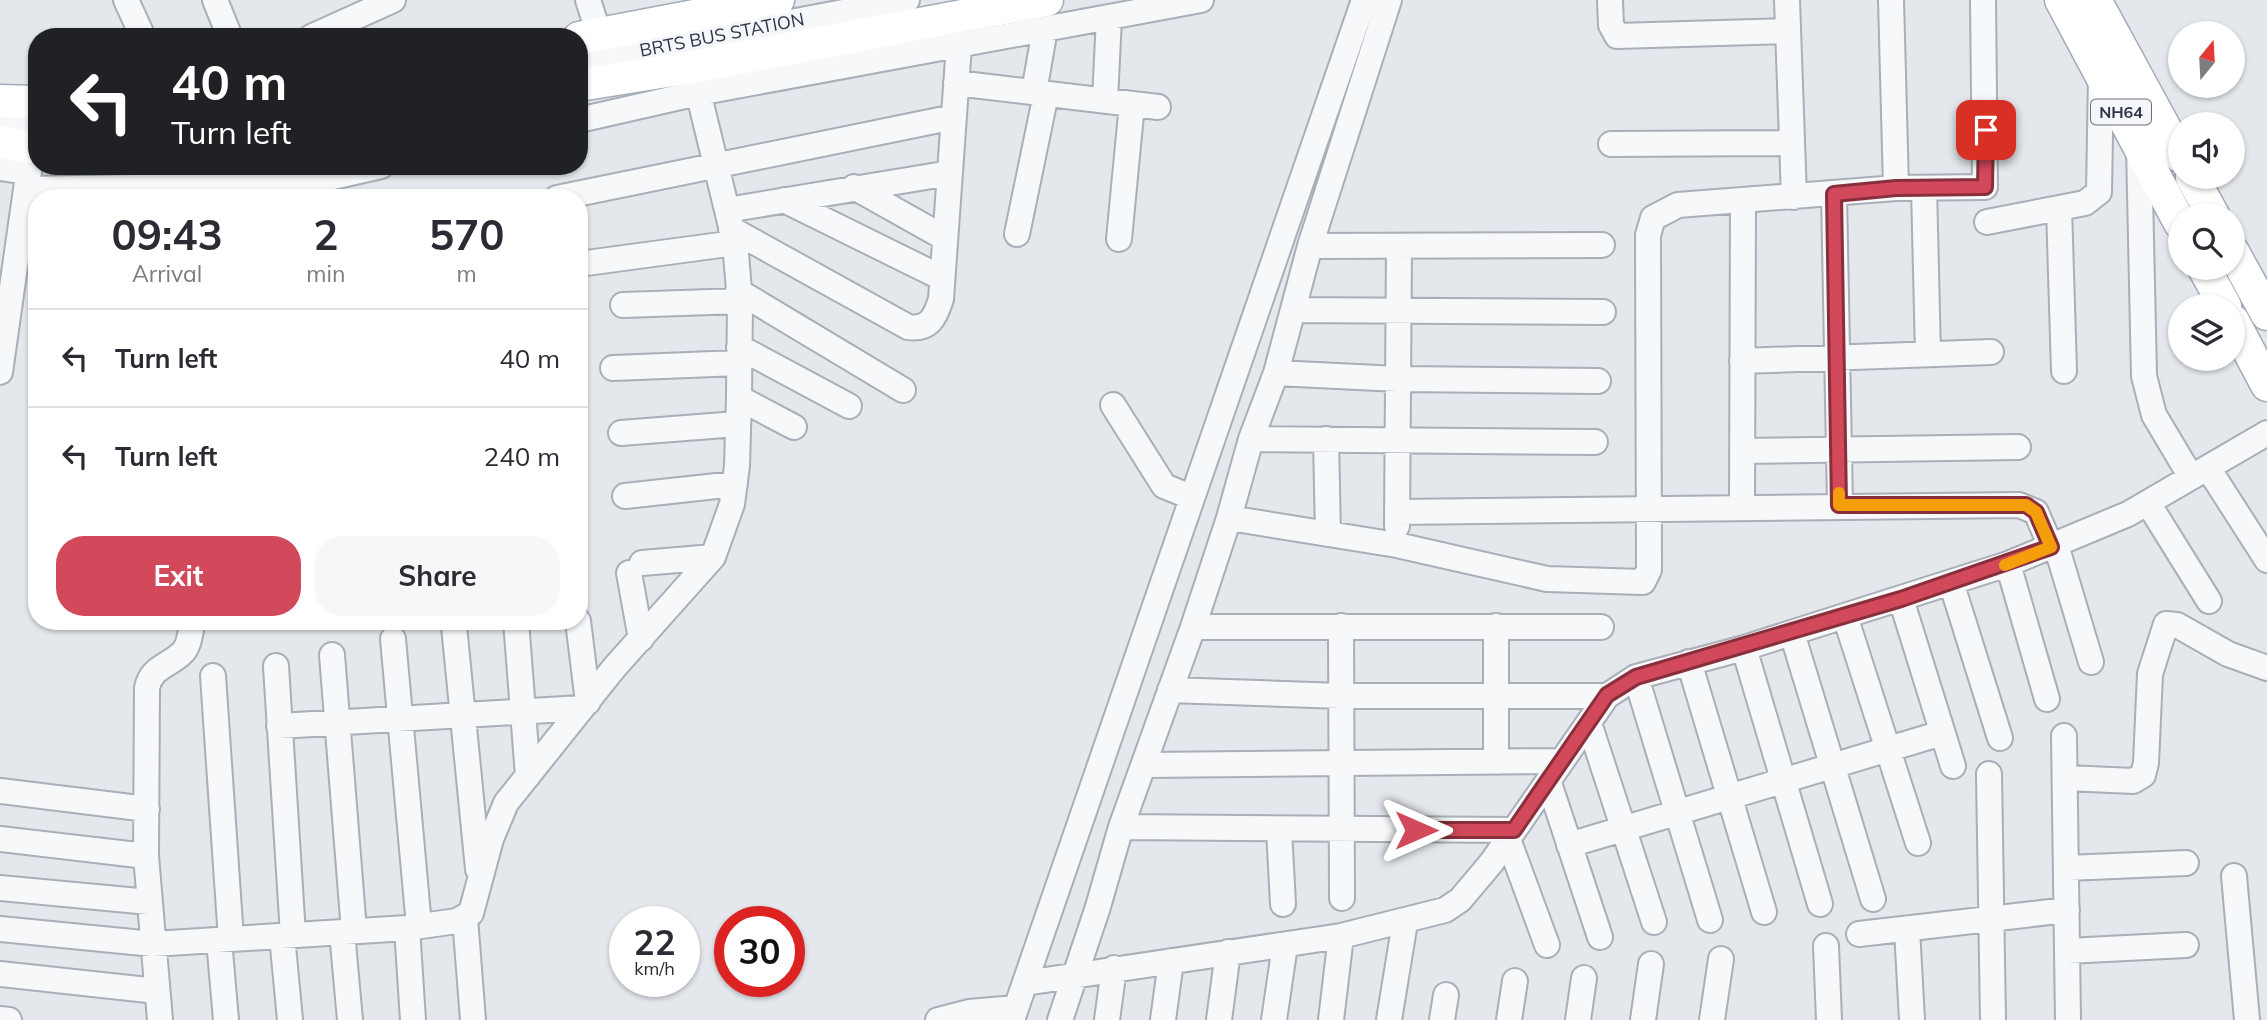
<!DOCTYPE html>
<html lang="en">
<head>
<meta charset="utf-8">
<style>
	body { margin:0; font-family:Mulish,sans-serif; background:#f7f7f7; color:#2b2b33; height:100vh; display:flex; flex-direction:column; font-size:26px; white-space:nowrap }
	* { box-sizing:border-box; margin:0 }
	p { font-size:23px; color:#7c7c81 }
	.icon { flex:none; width:38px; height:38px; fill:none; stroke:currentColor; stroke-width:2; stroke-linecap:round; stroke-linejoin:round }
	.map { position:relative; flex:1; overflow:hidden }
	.drawer { position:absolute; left:28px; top:189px; width:560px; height:441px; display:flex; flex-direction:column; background:#fff; border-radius:28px; box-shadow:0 2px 5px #0004 }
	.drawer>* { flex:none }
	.guide { position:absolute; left:28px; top:28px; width:560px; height:147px; border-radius:28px; box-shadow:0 2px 5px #0004; background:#202124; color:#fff; overflow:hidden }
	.needle { width:46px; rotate:18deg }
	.fabs { position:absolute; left:2168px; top:21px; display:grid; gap:14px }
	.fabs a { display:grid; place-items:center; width:77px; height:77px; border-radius:50%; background:#fff; box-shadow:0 2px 5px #0004; font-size:35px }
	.speed { position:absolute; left:609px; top:906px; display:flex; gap:14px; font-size:35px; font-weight:700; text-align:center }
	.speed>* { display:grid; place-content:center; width:91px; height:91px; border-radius:50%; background:#fff; box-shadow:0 2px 5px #0004; line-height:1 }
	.speed small { font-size:18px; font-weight:400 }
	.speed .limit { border:10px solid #d22; background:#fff; color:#111 }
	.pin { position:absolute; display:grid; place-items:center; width:60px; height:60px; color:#fff; margin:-30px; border-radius:14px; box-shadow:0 4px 10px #0006 }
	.me { position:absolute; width:77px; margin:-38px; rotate:90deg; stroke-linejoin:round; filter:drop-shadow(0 0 5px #0008) }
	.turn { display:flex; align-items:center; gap:24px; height:147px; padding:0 28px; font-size:32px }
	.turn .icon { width:91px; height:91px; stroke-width:2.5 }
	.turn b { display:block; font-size:49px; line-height:60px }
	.eta { display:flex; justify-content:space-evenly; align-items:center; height:119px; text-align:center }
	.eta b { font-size:42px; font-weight:700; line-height:49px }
	.button { display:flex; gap:14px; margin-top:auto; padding:14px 28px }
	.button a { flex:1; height:80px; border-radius:28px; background:#d1495b; color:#fff; font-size:28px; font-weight:700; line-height:80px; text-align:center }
	.button a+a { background:#f7f7f7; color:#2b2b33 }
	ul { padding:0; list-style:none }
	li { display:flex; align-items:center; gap:21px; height:98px; padding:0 28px; border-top:2px solid #e1e1e2 }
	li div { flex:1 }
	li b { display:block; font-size:26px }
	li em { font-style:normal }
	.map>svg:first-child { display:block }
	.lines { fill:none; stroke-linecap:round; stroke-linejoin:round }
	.minor-casing { stroke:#a9aeb7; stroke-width:28 }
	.major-casing { stroke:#a3abb8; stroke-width:35 }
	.minor { stroke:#f7f8fa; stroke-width:24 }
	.major { stroke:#fff; stroke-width:32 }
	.route-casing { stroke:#882f3b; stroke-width:18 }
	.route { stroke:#d1495b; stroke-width:12 }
	.slow { stroke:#f59e0b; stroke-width:12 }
	.labels { text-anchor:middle; stroke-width:6; stroke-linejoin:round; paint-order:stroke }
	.shield { fill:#f4f6f9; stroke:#676e7b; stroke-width:2 }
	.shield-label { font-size:16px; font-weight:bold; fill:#2b3445 }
	.street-label { font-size:18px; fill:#2b3445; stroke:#f4f6f9 }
</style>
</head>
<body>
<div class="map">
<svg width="2267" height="1020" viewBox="0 0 2267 1020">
	<rect width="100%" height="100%" fill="#e4e7ec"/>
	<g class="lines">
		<defs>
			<path id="minor" d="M126,0L143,37
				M215,0L230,37
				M588,0L599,34
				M1610,0L1611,25L1617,36L1788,31
				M1787,0L1794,197
				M1891,0L1896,188
				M311,37L393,0
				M579,62L907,0
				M956,83L1158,107
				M1034,92L1045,29
				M1105,101L1109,17
				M0,113L33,128
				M579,120L698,93L1201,0
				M1611,144L1792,143
				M2139,147L2144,376L2154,415L2191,477
				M0,168L29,172
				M854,187L945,238
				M1924,188L1928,354
				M26,189L302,184L381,166
				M1834,194L1840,504
				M557,198L954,117
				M784,200L942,278
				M2059,208L2064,371
				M727,210L950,173
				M1987,222L2085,203L2099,192L2101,76
				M731,229L908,327C929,330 935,318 941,299L959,45
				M1017,234L1046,94
				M1119,239L1132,104
				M1310,246L1602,245
				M579,264L735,243
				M738,291L903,390
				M623,305L740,301
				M1293,310L1603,312
				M739,347L849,406
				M1742,361L1991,352
				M613,368L739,363
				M0,372L32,147L35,102
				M1276,373L1398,379L1598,381
				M739,398L794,427
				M1113,405L1164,486L1191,497
				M621,433L737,424
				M1251,439L1595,442
				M1326,439L1328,534
				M1742,451L2018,447
				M2208,468L2267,560
				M625,496L735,484
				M2148,503L2209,601
				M1742,506L1743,202
				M1397,512L2019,505L2036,512L2051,547
				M1229,518L1397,545L1547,579L1643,582L1649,570L1648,235L1653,218L1678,205L1896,188L1985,187L1983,0
				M1397,526L1399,247
				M2056,545L2091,662
				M642,563L713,557
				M2008,564L2047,699
				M629,573L641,639
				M1951,582L2000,738
				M1901,599L1953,766
				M1845,616L1918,843
				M516,621L528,776
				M578,621L588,702
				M454,626L478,869
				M1341,626L1342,898
				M1496,626V762
				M1193,627H1601
				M1792,633L1873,899
				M393,639L419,926
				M1744,648L1820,904
				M332,655L354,931
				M1689,662L1764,912
				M276,666L293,935
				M213,676L231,939
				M1636,677L1710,920
				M1170,690L1342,696H1607
				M1589,723L1654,922
				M279,726L582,708
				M2064,736L2068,1020
				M1144,765L1562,761
				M1989,774L1993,1020
				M2067,778L2133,781L2143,775L2146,763L2150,674L2166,624L2177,625L2228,654L2267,668
				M1549,783L1600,937
				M0,791L147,809
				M1121,827L1514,830
				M1279,829L1283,904
				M0,839L146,856
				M1508,839L1547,945
				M1569,845L1942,733
				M2067,868L2186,863
				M2234,876L2247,1020
				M0,888L149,902
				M465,918L473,1020
				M407,928L413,1020
				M0,929L153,944L407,928L457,921L471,913L491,839L506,803L614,668L713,557L732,504L737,466L739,398L740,301L735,243L692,67
				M1907,929L1912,1020
				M342,932L350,1020
				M1859,934L2067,910
				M282,936L290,1020
				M219,940L226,1020
				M1826,946L1829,1020
				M2067,951L2186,945
				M0,974L157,991
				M1025,983L1341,936L1445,910L1460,900L1492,862L1607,696L1636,677L1744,648L2008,564L2128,514L2267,433
				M0,1019L9,1020
				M160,1020L146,856L147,688C151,667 169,666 182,653C190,646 190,631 193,621
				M938,1020L969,1012L1016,1008
				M1012,1020L1364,0
				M1060,1020L1097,910L1121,827L1193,627L1229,518L1251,439L1276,373L1310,246L1389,0
				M1107,1020L1114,968
				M1163,1020L1171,961
				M1219,1020L1228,952
				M1274,1020L1285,945
				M1331,1020L1341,936
				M1389,1020L1405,922
				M1442,1020L1446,995
				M1509,1020L1515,981
				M1578,1020L1584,978
				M1643,1020L1651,964
				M1712,1020L1721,959"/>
			<path id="major" d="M2061,0L2180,223
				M2095,0L2180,156
				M579,38L778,0
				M579,85L692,67L1047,0
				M0,101L37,102
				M0,142L37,148
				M2192,177L2213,215
				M2233,252L2267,314
				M2204,268L2225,306
				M2233,321L2267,385"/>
		</defs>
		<use href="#minor" class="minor-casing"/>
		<use href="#major" class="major-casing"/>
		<use href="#minor" class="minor"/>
		<use href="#major" class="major"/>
	</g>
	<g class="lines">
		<defs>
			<path id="route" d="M1416,830H1514L1607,695L1636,677L1901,599L2051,547L2036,512L2026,505H1839L1834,194L1896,188L1985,187L1986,130"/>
		</defs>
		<use href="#route" class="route-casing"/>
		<use href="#route" class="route"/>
		<path class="slow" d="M1839,493V505H2026L2036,512L2051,547L2005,565"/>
	</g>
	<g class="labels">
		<rect class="shield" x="2091" y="99.5" width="60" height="25" rx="5"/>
		<g class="shield-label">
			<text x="2121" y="118">NH64</text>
		</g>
		<g class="street-label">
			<text transform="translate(722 35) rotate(-11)" y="6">BRTS BUS STATION</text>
		</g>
	</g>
</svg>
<div class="fabs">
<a><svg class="needle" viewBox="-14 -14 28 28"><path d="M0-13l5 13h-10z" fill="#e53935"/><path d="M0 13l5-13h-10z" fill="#7c7c81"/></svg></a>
<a><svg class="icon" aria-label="sound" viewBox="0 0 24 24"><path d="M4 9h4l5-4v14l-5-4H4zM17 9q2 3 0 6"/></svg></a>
<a><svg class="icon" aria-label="search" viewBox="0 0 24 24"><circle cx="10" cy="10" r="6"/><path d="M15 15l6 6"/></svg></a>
<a><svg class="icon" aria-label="layers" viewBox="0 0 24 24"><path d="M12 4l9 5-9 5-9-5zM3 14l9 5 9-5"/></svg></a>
</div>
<div class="speed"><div>22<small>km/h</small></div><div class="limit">30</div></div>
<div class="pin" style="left:1986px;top:130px;background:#d93025"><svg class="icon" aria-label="arrive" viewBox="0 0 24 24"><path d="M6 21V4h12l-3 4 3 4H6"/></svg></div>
<svg class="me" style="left:1416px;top:830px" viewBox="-20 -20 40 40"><path d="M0-17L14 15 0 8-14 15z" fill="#d1495b" stroke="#fff" stroke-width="4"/></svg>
<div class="guide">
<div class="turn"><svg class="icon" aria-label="left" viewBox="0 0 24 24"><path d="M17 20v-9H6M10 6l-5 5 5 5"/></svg><div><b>40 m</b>Turn left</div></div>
</div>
<section class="drawer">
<div class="eta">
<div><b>09:43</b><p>Arrival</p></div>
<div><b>2</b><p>min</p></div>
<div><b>570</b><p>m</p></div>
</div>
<ul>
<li><svg class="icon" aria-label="left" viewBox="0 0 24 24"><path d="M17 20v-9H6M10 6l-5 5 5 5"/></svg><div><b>Turn left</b></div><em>40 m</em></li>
<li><svg class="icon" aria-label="left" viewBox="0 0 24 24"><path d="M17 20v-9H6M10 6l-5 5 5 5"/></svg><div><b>Turn left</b></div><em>240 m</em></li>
</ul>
<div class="button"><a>Exit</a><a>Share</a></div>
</section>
</div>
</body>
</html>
